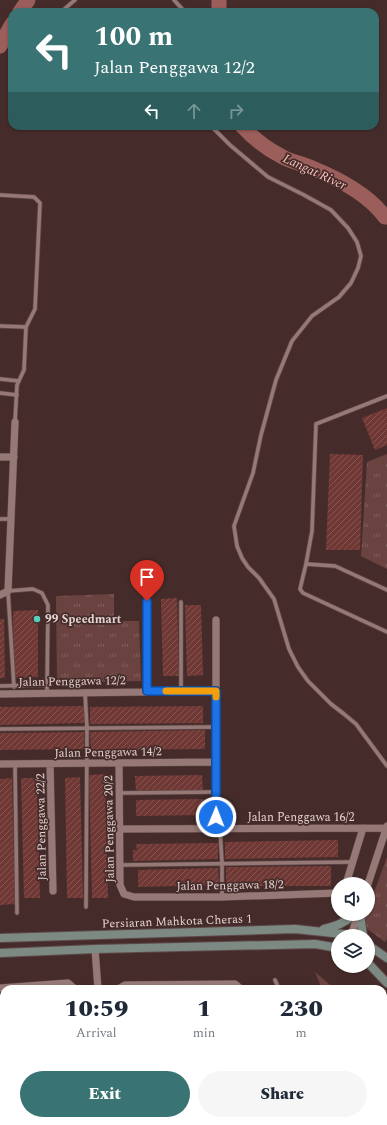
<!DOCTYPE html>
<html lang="en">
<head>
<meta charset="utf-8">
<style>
	body { margin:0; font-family:Spectral,serif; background:#f6f6f7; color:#1f2937; height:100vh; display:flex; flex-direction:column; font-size:15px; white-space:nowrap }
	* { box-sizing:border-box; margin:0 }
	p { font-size:13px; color:#747a83 }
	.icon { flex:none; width:22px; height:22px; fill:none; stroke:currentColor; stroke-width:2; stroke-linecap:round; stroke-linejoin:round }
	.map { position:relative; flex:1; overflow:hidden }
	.panel { position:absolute; left:0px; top:985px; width:387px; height:140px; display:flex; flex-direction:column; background:#fff; border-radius:12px 12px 0 0; box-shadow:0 1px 3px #0004 }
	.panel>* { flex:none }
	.banner { position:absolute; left:8px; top:8px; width:371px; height:122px; border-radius:12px; box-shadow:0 1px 3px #0004; background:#397374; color:#fff; overflow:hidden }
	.controls { position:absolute; left:331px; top:877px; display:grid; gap:8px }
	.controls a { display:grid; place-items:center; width:44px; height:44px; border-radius:50%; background:#fff; box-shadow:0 1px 3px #0004; font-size:20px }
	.pin { position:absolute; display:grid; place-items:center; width:34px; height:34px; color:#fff; margin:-41px -17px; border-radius:50% 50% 50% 0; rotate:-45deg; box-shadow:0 0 4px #0007 }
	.pin .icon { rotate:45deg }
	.me { position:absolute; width:44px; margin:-22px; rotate:1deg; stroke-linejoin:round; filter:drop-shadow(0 0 3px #0008) }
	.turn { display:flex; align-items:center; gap:14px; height:84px; padding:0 20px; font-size:18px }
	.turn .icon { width:52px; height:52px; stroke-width:2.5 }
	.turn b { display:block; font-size:28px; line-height:34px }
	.lanes { display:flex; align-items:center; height:38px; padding:0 20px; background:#0003; justify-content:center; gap:20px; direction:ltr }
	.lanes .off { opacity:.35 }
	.eta { display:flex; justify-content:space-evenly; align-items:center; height:68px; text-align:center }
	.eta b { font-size:24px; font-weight:800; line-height:28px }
	.action { display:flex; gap:8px; margin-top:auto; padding:8px 20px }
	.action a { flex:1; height:46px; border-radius:24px; background:#397374; color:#fff; font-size:16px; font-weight:800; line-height:46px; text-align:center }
	.action a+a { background:#f6f6f7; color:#1f2937 }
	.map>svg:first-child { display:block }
	.grass { fill:url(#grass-tufts) }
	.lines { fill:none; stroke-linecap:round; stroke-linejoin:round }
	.river { stroke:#9b5e5a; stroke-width:15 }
	.building { fill:url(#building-hatch) }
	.service-casing { stroke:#5e4948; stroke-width:5 }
	.minor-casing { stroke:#5e4948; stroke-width:8 }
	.secondary-casing { stroke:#5e4948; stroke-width:10 }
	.service { stroke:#967976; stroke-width:3.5 }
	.minor { stroke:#967976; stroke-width:7 }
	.secondary { stroke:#7d8a84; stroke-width:8 }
	.route-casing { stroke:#114b97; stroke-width:10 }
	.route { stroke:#1a73e8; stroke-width:7 }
	.slow { stroke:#f59e0b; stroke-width:7 }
	.poi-dot { fill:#59cebe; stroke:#452c2a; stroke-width:1.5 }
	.labels { text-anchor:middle; stroke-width:3.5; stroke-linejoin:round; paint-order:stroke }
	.poi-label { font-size:12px; font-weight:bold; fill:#e4d3d2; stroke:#452c2a; text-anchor:start }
	.street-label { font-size:12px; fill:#e4d3d2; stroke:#452c2a }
	.water-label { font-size:13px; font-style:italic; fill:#fcc3be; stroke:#452c2a }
</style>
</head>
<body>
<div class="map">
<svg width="387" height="1125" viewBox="0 0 387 1125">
	<defs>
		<pattern id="grass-tufts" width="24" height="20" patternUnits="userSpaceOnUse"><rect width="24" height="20" fill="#6a4341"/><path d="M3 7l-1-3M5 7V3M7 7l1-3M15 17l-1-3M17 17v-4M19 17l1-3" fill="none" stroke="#7f5d5c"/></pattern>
		<pattern id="building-hatch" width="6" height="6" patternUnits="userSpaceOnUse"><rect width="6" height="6" fill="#703835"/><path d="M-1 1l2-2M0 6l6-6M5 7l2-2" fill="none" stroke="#845451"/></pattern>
	</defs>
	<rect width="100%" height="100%" fill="#452c2a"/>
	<path class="grass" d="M387,454V569L361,556L367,462Z
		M114,594V621H139L141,681L57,683L56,596Z
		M387,857V939L385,942L362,925L366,914H368V909Z
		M315,972L335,989H322Z
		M383,1020L387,1024V1125H317L327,1121H383Z"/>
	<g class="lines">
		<path class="river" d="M219,0V12
			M20,12L28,0
			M0,46L12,24
			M242,126C253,138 267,149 281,156C290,162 302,163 312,168C339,179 368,194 385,217H387"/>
	</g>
	<path class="building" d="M387,408V445L375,450L362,418Z
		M330,454L363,455L360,550H326Z
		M177,598L179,676H163L161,599Z
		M185,605H201L203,675L187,676Z
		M38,610V677L14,678L13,611Z
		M0,619H4L5,678H0Z
		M84,706V723L0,725V707Z
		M203,706V723L90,724V707Z
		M205,730V749L91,750L90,732Z
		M84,732V749L0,750V733Z
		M105,774L108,898H92L89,775Z
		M202,775L203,791L136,792L135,776Z
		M80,777L83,898H67L65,778Z
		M12,778L15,904L0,905V779Z
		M21,778H37L40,898H24Z
		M203,799L204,815L136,816V800Z
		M338,840V857L225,859V842Z
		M218,843V859L133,861V850H137L136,844Z
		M331,866V886H226V867Z
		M218,868L219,885L138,887V870Z
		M0,1074H4V1091H0Z
		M0,1098H4V1116H0Z
		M166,1121H184L186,1125H167Z
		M192,1121H210L211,1125H194Z
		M240,1121H257L259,1125H242Z
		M266,1121H280L271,1125H268Z"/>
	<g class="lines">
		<defs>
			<path id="service" d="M174,0L185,12
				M61,12L75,0
				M211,126L230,145L268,177L304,195L331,210L348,228L357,242L361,256L358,268L351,283L339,297L312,316L292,341L276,380L261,435L253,473L234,526L237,546L242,558L248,567L259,578L274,599L289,649L298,667L308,681L331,704L344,714L356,724L387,766
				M0,195L34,197L40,203L35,309L26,327L24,370L17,385L15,422
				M0,326L26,327
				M0,379L19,381
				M0,393L17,395
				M387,396L316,424L312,531L306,564L300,589L303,593L387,632
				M0,519H10
				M306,564L335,566L387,590
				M0,686L48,685
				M14,687L8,591L33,589L42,593L48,605L47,692
				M181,691V602
				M85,693L87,728L86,907
				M0,729L216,727
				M15,764L17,913
				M119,793L216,792
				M220,829L222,863V897
				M120,865L353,862
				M275,980L279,989
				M0,1001L4,1057
				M0,1096H4
				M187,1121L188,1125
				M261,1121L262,1125"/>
			<path id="minor" d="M0,457H14
				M0,595L8,591L15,422
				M147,691V601
				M0,694L216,691
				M119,763L120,885L124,894L134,897H222L338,893
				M0,764L216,762
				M50,764L53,891
				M119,829L386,828
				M216,829V620
				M346,884L363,828
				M368,884L387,826
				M351,936L358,914
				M95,949L98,989
				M0,988L68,983L75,989
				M118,989L125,985L235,984L241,989
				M0,1058H4
				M128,1121L130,1125
				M149,1121L151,1125
				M222,1121L224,1125
				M297,1121L299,1125
				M67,1125L108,1121
				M304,1125L314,1121"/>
			<path id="secondary" d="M360,914L363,936
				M324,929C336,926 345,923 355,914
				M0,938L295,929L352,935L354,936
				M368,945L387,958
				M0,953L95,949L315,944L338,948
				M368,963L387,983"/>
		</defs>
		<use href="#service" class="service-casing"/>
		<use href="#minor" class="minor-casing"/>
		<use href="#secondary" class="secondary-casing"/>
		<use href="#service" class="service"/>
		<use href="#minor" class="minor"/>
		<use href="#secondary" class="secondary"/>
	</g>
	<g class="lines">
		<defs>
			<path id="route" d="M147,601V691H216V817"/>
		</defs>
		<use href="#route" class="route-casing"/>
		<use href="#route" class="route"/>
		<path class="slow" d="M166,691H216V697"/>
	</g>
	<circle class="poi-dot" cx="37" cy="619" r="4"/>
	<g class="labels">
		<g class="poi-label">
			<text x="45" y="623">99 Speedmart</text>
		</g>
		<g class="street-label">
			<text transform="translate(72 681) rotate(-1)" y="4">Jalan Penggawa 12/2</text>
			<text transform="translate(108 752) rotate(-1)" y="4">Jalan Penggawa 14/2</text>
			<text x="301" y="821">Jalan Penggawa 16/2</text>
			<text transform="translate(41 827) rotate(-91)" y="4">Jalan Penggawa 22/2</text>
			<text transform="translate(109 829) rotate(-91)" y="4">Jalan Penggawa 20/2</text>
			<text transform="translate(230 885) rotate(-1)" y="4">Jalan Penggawa 18/2</text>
			<text transform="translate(177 921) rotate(-2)" y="4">Persiaran Mahkota Cheras 1</text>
		</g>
		<g class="water-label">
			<text transform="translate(315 171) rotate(25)" y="5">Langat River</text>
		</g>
	</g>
</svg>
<div class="controls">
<a><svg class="icon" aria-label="sound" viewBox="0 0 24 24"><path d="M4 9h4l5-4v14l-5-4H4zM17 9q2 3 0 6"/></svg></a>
<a><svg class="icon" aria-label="layers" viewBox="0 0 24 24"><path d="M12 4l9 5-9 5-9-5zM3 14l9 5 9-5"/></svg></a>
</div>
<div class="pin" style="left:147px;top:601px;background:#d93025"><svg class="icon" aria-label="arrive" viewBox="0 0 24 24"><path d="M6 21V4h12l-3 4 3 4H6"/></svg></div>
<svg class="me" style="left:216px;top:817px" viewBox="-20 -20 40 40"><circle r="17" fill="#1a73e8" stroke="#fff" stroke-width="3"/><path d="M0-11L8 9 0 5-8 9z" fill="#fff"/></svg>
<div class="banner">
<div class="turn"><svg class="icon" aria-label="left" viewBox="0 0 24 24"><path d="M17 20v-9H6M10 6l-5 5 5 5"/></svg><div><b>100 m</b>Jalan Penggawa 12/2</div></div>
<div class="lanes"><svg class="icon" aria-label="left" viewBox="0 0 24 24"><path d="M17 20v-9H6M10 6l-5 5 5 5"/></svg><svg class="icon off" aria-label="ahead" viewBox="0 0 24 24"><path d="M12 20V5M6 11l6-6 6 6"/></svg><svg class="icon off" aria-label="right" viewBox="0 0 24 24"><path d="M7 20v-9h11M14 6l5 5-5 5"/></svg></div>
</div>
<section class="panel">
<div class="eta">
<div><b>10:59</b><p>Arrival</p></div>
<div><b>1</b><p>min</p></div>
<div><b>230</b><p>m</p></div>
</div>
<div class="action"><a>Exit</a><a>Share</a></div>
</section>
</div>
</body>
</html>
